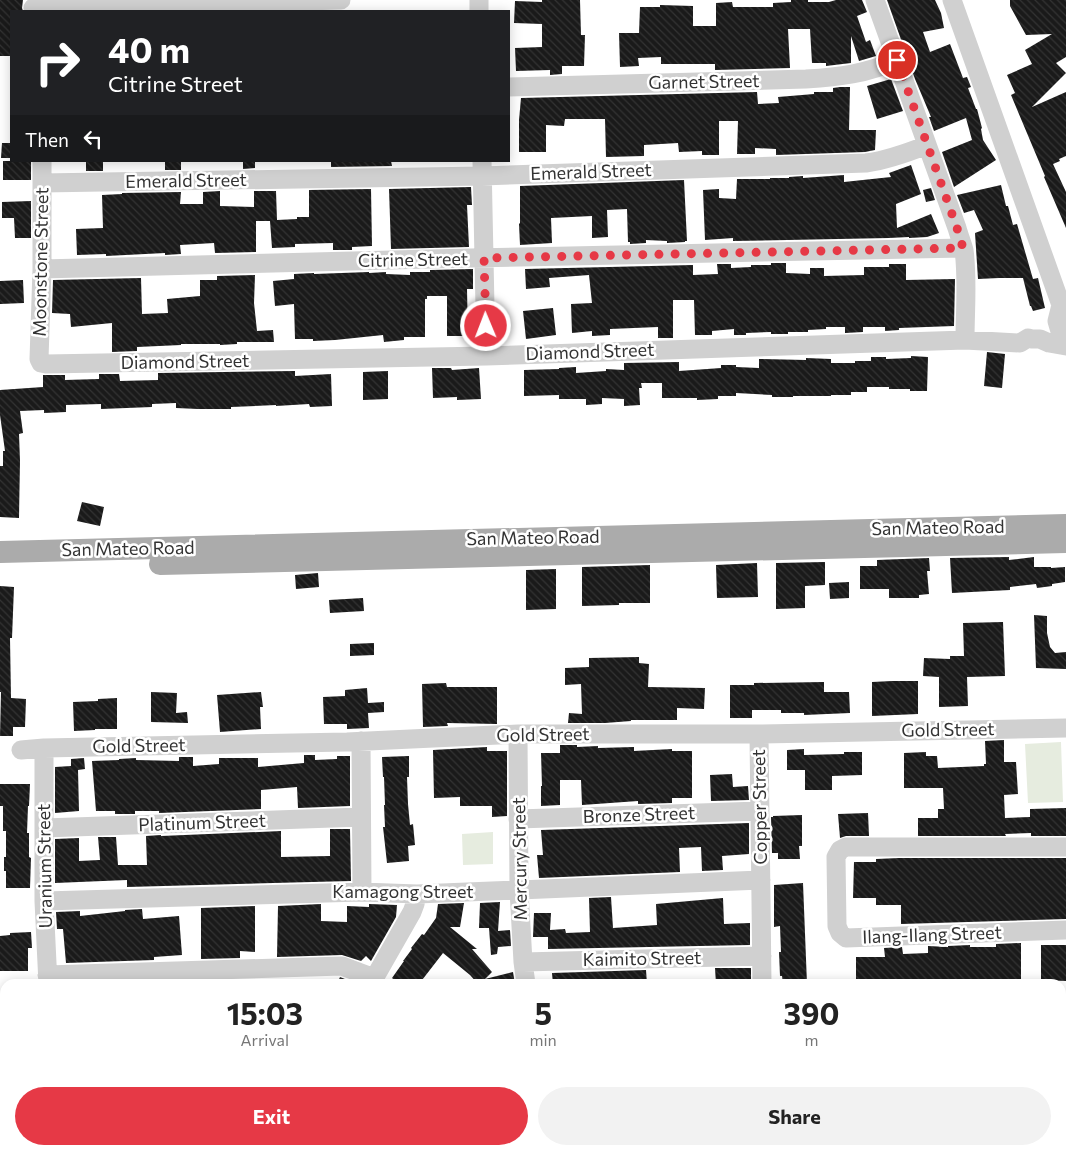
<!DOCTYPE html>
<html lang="en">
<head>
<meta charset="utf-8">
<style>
	body { margin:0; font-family:Commissioner,sans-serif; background:#f2f2f2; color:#222; height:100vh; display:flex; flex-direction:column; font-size:19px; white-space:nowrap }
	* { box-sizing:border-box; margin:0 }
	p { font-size:16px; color:#767676 }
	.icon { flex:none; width:28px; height:28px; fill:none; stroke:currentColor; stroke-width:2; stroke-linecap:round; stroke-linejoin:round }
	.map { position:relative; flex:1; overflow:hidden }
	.drawer { position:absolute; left:0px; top:979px; width:1066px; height:176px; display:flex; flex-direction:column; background:#fff; border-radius:15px 15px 0 0; box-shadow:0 2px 12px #0003 }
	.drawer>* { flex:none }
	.guide { position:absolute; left:10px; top:10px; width:500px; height:152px; border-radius:0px; box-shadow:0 2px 12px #0003; background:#202124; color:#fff; overflow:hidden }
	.pin { position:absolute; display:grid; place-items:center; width:42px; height:42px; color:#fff; margin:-21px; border:2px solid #fff; border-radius:50%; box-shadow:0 1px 5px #0007 }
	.me { position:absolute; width:55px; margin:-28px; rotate:359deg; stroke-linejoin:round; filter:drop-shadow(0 0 4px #0008) }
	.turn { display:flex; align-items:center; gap:18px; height:105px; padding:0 15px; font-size:22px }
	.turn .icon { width:65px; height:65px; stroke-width:2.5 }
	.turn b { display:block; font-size:35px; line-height:42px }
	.then { display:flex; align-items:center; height:48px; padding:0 15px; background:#0003; gap:10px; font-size:19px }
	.eta { display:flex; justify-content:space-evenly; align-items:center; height:85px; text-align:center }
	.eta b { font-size:30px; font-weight:700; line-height:35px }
	.action { display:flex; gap:10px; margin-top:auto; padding:10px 15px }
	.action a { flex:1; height:58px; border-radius:30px; background:#e63946; color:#fff; font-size:20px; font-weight:700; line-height:58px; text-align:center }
	.action a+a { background:#f2f2f2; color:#222 }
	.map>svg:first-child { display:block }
	.garden { fill:#e6ecdf }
	.building { fill:url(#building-back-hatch) }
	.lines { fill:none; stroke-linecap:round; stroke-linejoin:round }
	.minor { stroke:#d0d0d0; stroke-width:19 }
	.major { stroke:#ababab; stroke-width:22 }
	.route { stroke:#e63946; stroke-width:9; stroke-dasharray:0 16.2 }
	.labels { text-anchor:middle; stroke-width:5; stroke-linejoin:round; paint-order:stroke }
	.street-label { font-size:18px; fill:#333; stroke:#fff }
</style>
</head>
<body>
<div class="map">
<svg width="1066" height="1154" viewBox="0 0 1066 1154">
	<defs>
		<pattern id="building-back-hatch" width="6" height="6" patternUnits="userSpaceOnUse" patternTransform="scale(1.25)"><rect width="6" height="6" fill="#1a1a1a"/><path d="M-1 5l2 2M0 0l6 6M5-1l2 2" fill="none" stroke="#333"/></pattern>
	</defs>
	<rect width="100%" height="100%" fill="#fff"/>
	<path class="garden" d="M1061,742L1063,802L1028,803L1025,744Z
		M493,832V864L463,865L462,834Z"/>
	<path class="building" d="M0,0H23L22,8L23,11H11V56H0Z
		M542,0H580L581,35H585L584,66H562V74L550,75V70L516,71L515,48L542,47V24L514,23L515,1L542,2Z
		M791,0H808V2H829L836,0H862L867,12L857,16L866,42L870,40L876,56L859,61L851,36V63L826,66V63H812L810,29H788L790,68L715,70V64H661V57L638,58L639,66L620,67L619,33H639L640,7H660V5L693,6V26H716V3L732,2L733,7H773V3L791,2Z
		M887,0H935L941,13L944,28L923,32L930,52L950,44L963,78L967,77L971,87L968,88L976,109H977L982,128L981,129L983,140L996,160L954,187L942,152L972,140L966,118L934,131L929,117H931L915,79Z
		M1010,0H1066V57L1056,63L1066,73L1032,107L1066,92V156L1059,159L1060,161L1053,164L1066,192V228L1044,177L1045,176L1011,95L1015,93L1007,75L1032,64L1025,50L1052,34L1026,35L1010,6Z
		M891,79L903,111L877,119L867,86Z
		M840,87H850L849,130H876L875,150L865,152L776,155V149L755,148V154H737L738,121H719V155H702V151L679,152L678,143L644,145V156L606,157L605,119H565L564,126L546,125V152H519V120L521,98L757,92L758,104L779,103L778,97L814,94V92H833V88Z
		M2,143H11V158H1Z
		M3,161H31V180H3Z
		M86,161H103V171H86Z
		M165,161H181V170H165Z
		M243,161H255V168L243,169Z
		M331,161H391L392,166L331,167Z
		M911,165L921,194L896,204L897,228L931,214L939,233L927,237L909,238V237L889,238L733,241V238L705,240L703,190L719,189V198L736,199L737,179H770V178H789V177L803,176V178L844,175V182L891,177L889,173Z
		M684,180L687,241H685V242L667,243V241L646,240V243L630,244V242H628L627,209L607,210L608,237L592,238V216L551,218L552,243L520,245L519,224L520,223V186Z
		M1001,185L1006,206H1008L1013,225L1017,224L1033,279L1038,278L1045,308L1033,311L1031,306H1030L1023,278H999L978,279L975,233L983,230L974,210L964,213L957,195Z
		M471,187L472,205H467L469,247L391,249L389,189Z
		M931,188L935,200L926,202L923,190Z
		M371,189L372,246L352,247V250H333V243L295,244V247L272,248L270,221H256V252L215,253L214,243L180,245L181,254L165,255V253L106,256V254L77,255L76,229L103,228L102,195L122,194V193L181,192L180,204H203V192L220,191V206L254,207V191H276L277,220L297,219V217H309V190Z
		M31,201V238H15L14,218H2V202Z
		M771,263H786V273L810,274V268H824V276L864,275V267H889V264H906V280L955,279L954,326L899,328V330L885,331V327H863V332L845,333V327H826V329L808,330V332H788V334H771V332L746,333V335H734V329L712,331V335H695L694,300H673V338H658V327L610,329V335L592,336V331L572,333L571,304L592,303L589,275L549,278L550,287L526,289L525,269L693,265V275L718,274L717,264H731V268L751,267V265H771Z
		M473,269V289H467L468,336H447V296H427V299H425V337H404V340L384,342L383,335L335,340L313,341V339H295L294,304L275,306L273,281L294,279V274L314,273V274L369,272V273L386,272V274L410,275V272H430V270Z
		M255,275L254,303L257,331L273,330L274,342H237V344L220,345V344H181V345L137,347V351L112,352V323L71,327L70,314L52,313L53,280L141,278L142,314L168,313L167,299L200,296V280H217V276Z
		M23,280L24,303L0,304V281Z
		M553,308L556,335L526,339L523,311Z
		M987,352L1005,354L1002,388L984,386Z
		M911,356L928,357L927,391H910V389H889V387H867V392H851V395H831V396H793V397H772V395L736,393V396H718V399L697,400V398H662V383H641L642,388H639L640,405L624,406V399L602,398V404L586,405V399H559V395L524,396V370L559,369V368L576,367V373L606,371V369L624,370V363L679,362V371L721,368V365H736V367L759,368V359L806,360V358L831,359V363H855V361H871V357H886V359L911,358Z
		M432,368H451L452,370L479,368L481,399L457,400V397L433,398Z
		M295,371V376L331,374L332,406L310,407L309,404L276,406V405L231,407V409H198L176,408V403L152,404V407L101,409V404L66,405V412L44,413V410L20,411L23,433L19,434L20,461L19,518L0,517V466H3V451H5L0,415V390L43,387V375H65V380L99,379V374H119L120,381L158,380V373Z
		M388,371V399L363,400V372Z
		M82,502L104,507L100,526L77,521Z
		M1009,557V560L1034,557V567H1051V568L1065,567V582L1052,584V586L1037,588L1036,584L1010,587V590L952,593L950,558Z
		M929,558L930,571H927L929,594L919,595V598H889V589H860V566H877V560Z
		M825,562V585L805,586V608L776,609V563Z
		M757,563L758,597L717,598L716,565Z
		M650,565V603H619V605L582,606V567Z
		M556,569V609L526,610V570Z
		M318,573L319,587L296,589L295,575Z
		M849,582V598L830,599L829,583Z
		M0,586L14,587L12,638H10L11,698L26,699L25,727H13V736H0L1,692H0Z
		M363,598L364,611L330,613L329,600Z
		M1034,615L1047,616V633L1050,647L1055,653L1066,652V669L1036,668Z
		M1003,622L1005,676L967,677L968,706L939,707V677L923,676L924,658L950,659V656H964L963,623Z
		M374,643V655L350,656V644Z
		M639,657V663L649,664L648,687L705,688L704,709L677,708V720H631V721L605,723H568L569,713L582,714L581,684L565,685V668L589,667V658Z
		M892,681H918V714L872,716V682Z
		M824,682V692H849L850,713L804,715V713H781V710H752V718H730V685H754V683Z
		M446,683L447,687H497V724L447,723L448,726L423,727L422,684Z
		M367,688L368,703L384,702V712L368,713L369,728L347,729V724H324L323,697L345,696V690Z
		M151,692L177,693L176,713L187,712L188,723L151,722Z
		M261,692L263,707H260L261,729L220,732L217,695Z
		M117,698V729H95V730L74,731L73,702L98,701V699Z
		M1004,740V762H1016L1018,794L1004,795L1005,818L1030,817V809L1066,808V836H1031V833L1005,834L1006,836H918V818H938V809H944L943,788H904V753L926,752V756H937L938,768L984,766V764H986L985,741Z
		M560,745H577V747L598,746V748L634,747V751L672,749V751H692V798H672V803L638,804V801L582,805L581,780H560V805L541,806V786H542L541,753H560Z
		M487,747V751H507V816L492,817V806H460V797L434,798L433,750Z
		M804,749V755L844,754V752H862V775L832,776V790H805V770H787V750Z
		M304,755H315V760L337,759V756H350V806L298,808L297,787L261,790V809L159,813V811H135V814H115V811H96L92,761L119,760V759L136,758V760L179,761V757H193V766L219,764V758H258V767L304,763Z
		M409,756V777H407L408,804L410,825L413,824L415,845L408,846L409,861L387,863L383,827H385L384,805H385L384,777H383L382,757Z
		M84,758L85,769L78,770L79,811L55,813V767L71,766V759Z
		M732,774L733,787L748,786L749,800L711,801L710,775Z
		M0,784H30L29,806H28L27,833H29V857L31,858L30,888H6V871H4V857H6V831H3V806H0Z
		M868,813L869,836H846L840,838L838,814Z
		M802,815V846H799L800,859H778V853H772L771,817H773V816Z
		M749,823V854L722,856L723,870L702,871L701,847L679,848L680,872L539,878L537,855H543L541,830Z
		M330,829H350L351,881L127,887V880L55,883V839L79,838V861L99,860H100L98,837H116L118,865H147L146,836L161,835V836L281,831V857L330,856Z
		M899,858H1066V919L901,924V905H876V898H853L854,862H876V859Z
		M803,883L807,984H783L782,976H780L779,952H781L780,926L774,927V885Z
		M611,897L613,928L657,925L656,904L723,898L724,924L750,923V945L548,949V937H533L534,913H551L550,930L565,929L566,933L590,932L589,898Z
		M500,902L498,931L510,930L511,946L498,947L497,954L491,955L489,928H479L480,903Z
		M464,903L460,927H450L477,949H472L492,972L485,979L513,972L515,984H481V983L478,984L470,975L443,953L419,984H399L392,978L404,961H403L412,949L411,948L422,934L424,935L436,918L438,904Z
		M321,904V921L347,922V906L369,907V904L397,905L396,917L371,961L366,956L361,961L342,955L277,957L278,906Z
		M255,906V952L240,951V958L201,959V908Z
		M142,909L143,919L179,916L182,955L154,957V960L66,963L63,929H57L56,912L80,911V916L125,911V910Z
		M31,932L32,948H28V971H0V936L10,935V933Z
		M1021,943V980H1019V984H999V980H972V984H856V957H885L884,948L902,947L903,954L928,953V946L948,947V946L970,945V947H996V944Z
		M1041,945H1066V981L1041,980Z
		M715,968H751V984H716Z
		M646,970L647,984H553L552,973Z
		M340,977L357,984H337Z
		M241,980V984H202V982Z"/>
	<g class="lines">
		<path class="minor" d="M479,0V11
			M875,0L957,228C959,235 962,243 964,250C968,280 965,310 965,340
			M952,0L1061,305L1066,311
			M33,8L341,0
			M509,87L806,79C839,77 866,74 897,60
			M42,161V269L39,359L41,363L46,364L486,356L965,340L1020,343L1028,338L1032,339H1040L1049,343L1066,346
			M482,161L486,356
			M42,183L482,176L866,163C888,160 907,153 927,145
			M42,269L470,258L963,248
			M1061,305L1057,321L1064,345
			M518,734L519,890L523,962L526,984
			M759,734L762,984
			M361,741L362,892
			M44,748V901L48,984
			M21,750L44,748L347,742L518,734H759L1066,728
			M518,819L760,811
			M44,828L361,817
			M1066,847H846L840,850L836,857L837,926L840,933L846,938L1066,930
			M44,901L362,892L417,894L519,890L761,880
			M523,962L762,956
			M47,975L342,966L374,978
			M371,984L412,912L415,904L417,894
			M1061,1021H1066
			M1061,1096H1066
			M63,1150V1154
			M310,1150L316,1154
			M413,1150L420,1154
			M603,1150L607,1154
			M270,1154L272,1150
			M357,1154L359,1150
			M442,1154L444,1150"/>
		<path class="major" d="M0,552L1066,525
			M160,564L1066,542"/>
	</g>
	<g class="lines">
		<path class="route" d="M486,326L484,258L963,248L957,228L897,60"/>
	</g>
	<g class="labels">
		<g class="street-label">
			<text transform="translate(704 82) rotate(-1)" y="6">Garnet Street</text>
			<text transform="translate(591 172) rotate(-2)" y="6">Emerald Street</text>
			<text transform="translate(186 181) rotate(-1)" y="6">Emerald Street</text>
			<text transform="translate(413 260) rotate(-1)" y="6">Citrine Street</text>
			<text transform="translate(41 262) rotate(-89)" y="6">Moonstone Street</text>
			<text transform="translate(590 352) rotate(-2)" y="6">Diamond Street</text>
			<text transform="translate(185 362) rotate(-1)" y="6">Diamond Street</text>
			<text transform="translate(938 528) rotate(-1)" y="6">San Mateo Road</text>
			<text transform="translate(533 538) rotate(-1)" y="6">San Mateo Road</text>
			<text transform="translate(128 549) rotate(-1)" y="6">San Mateo Road</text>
			<text transform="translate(948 730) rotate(-1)" y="6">Gold Street</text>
			<text transform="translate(543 735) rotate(-1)" y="6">Gold Street</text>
			<text transform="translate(139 746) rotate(-1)" y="6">Gold Street</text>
			<text transform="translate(760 807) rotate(-91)" y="6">Copper Street</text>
			<text transform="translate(639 815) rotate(-2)" y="6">Bronze Street</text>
			<text transform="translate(202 823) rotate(-2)" y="6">Platinum Street</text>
			<text transform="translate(520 859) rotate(-91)" y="6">Mercury Street</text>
			<text transform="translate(45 866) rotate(-91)" y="6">Uranium Street</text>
			<text x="403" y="898">Kamagong Street</text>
			<text transform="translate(932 935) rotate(-2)" y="6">Ilang-Ilang Street</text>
			<text transform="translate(642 959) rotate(-1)" y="6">Kaimito Street</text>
		</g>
	</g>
</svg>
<div class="pin" style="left:897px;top:60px;background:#d93025"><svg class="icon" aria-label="arrive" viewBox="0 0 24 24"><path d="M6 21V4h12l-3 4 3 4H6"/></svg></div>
<svg class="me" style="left:486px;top:326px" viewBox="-20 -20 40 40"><circle r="17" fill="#e63946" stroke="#fff" stroke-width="3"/><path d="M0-11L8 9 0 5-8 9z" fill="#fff"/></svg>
<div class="guide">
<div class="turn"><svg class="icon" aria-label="right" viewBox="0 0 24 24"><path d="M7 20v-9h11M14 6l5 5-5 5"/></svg><div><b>40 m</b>Citrine Street</div></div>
<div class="then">Then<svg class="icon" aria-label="left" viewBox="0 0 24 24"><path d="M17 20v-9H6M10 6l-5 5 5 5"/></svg></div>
</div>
<section class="drawer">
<div class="eta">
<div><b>15:03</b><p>Arrival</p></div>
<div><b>5</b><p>min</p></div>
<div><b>390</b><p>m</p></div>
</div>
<div class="action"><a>Exit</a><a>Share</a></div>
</section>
</div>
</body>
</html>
